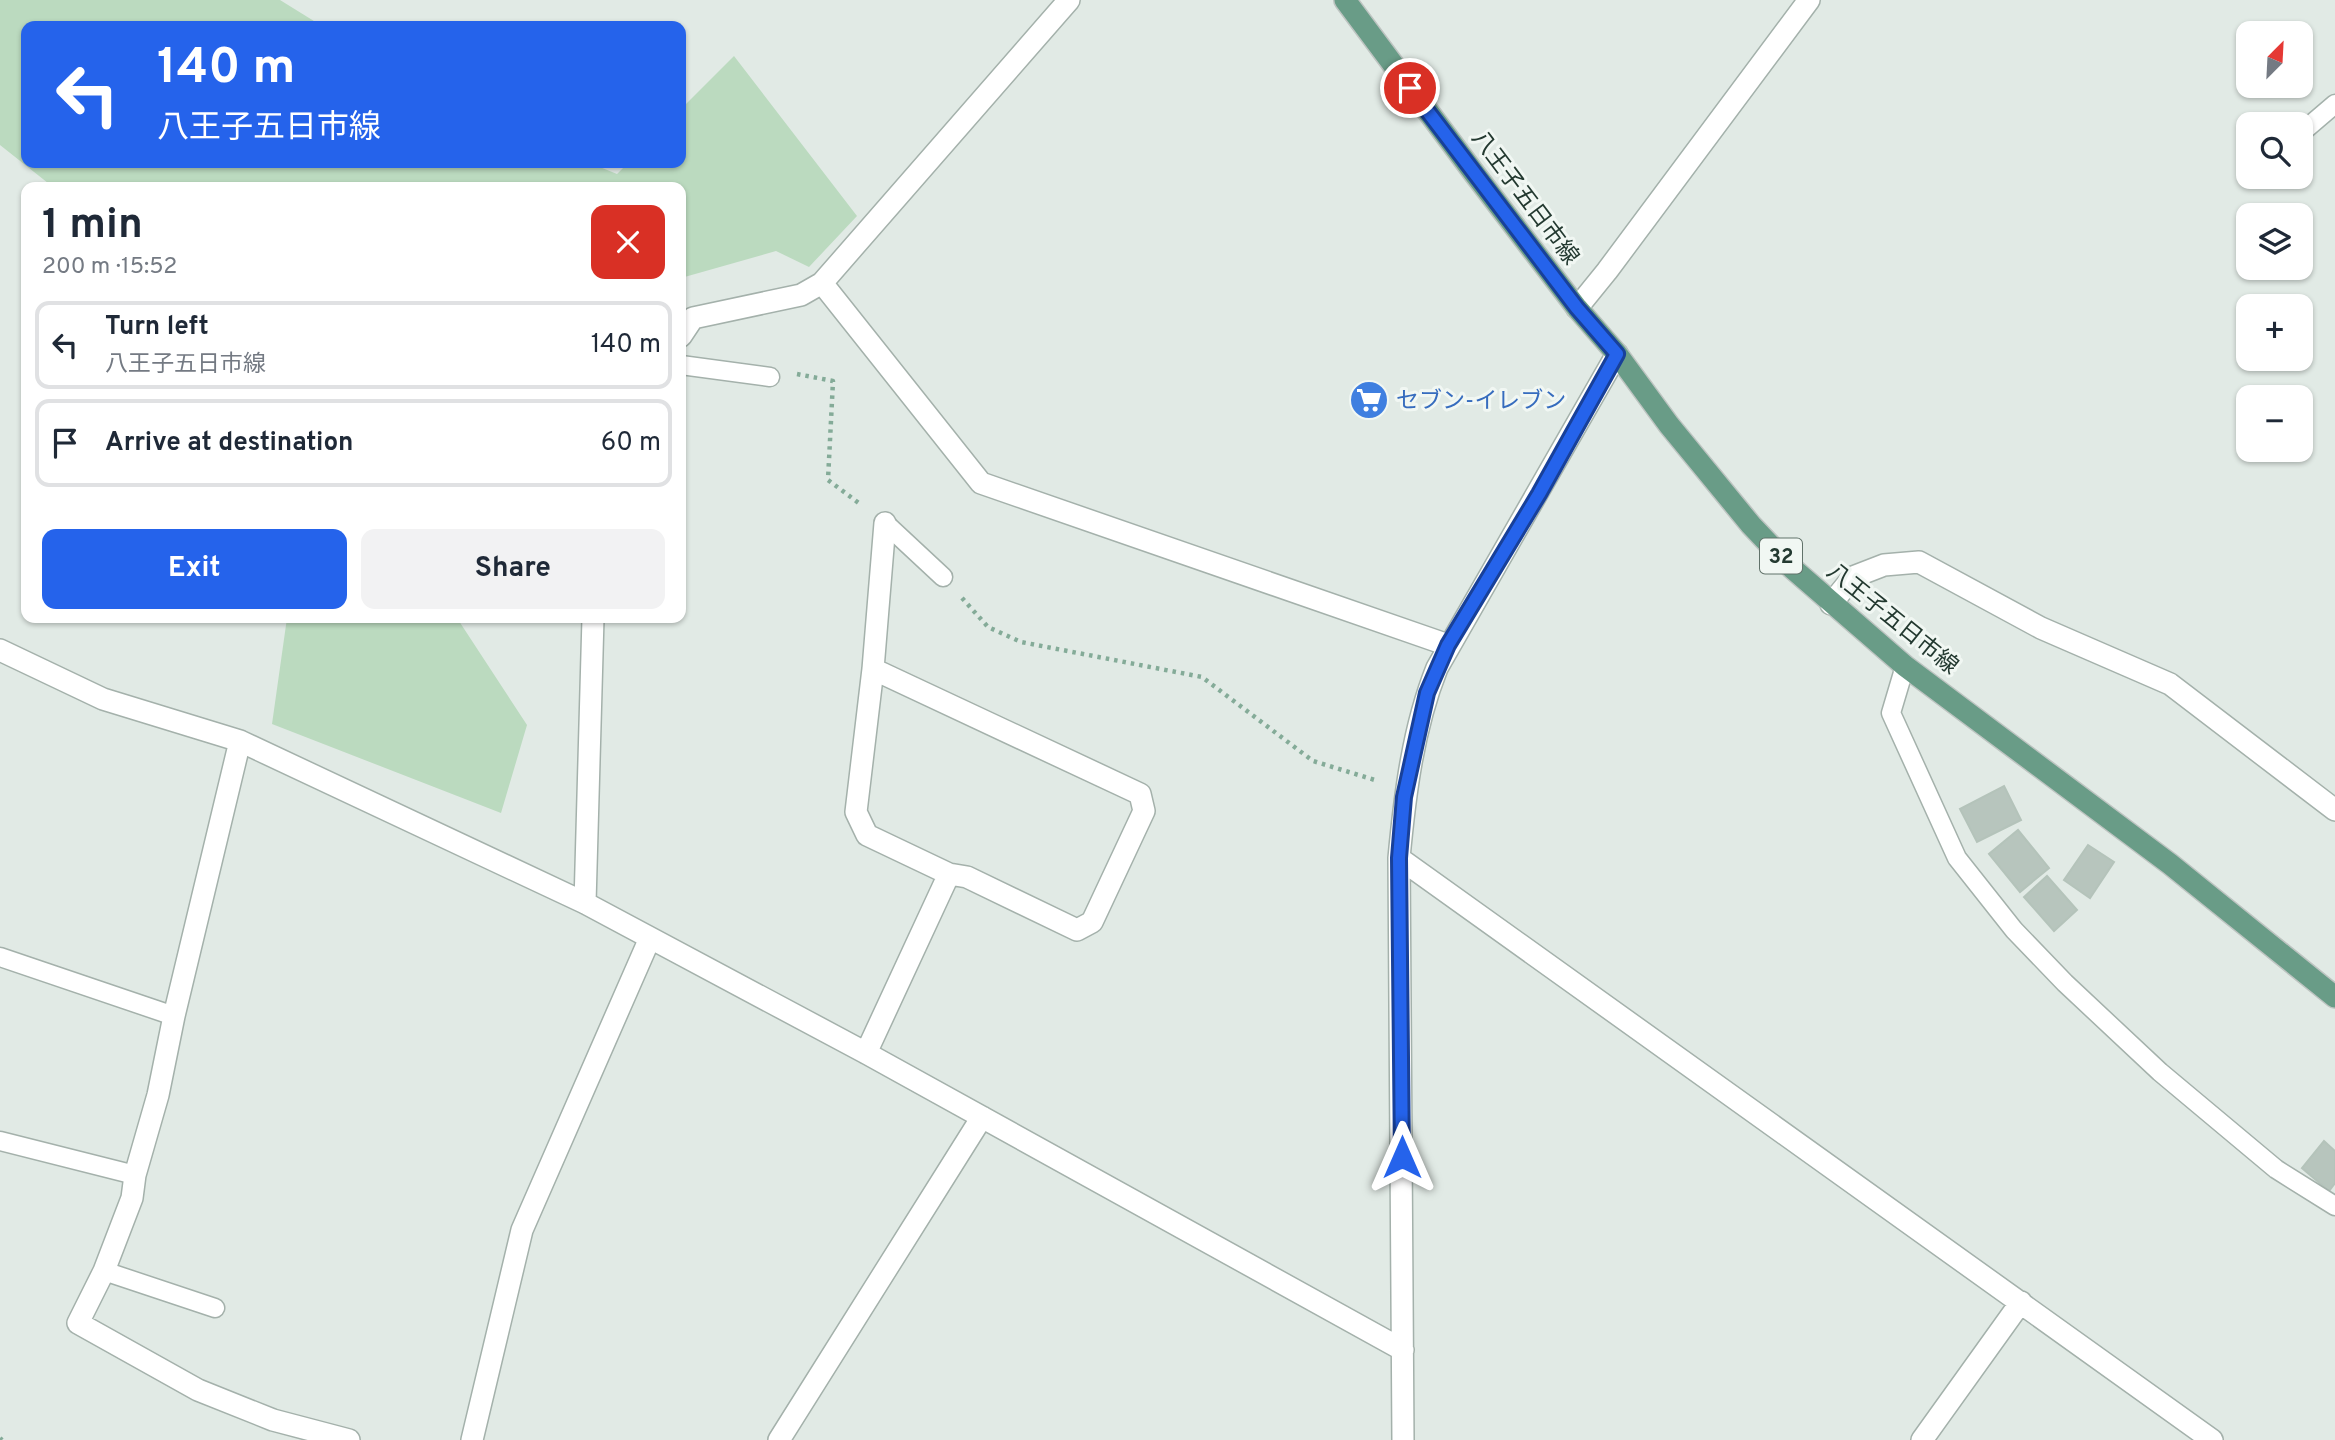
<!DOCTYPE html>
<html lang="en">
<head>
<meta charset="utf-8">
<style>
	body { margin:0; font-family:Overpass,"Noto Sans JP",sans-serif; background:#f2f2f3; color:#1f2937; height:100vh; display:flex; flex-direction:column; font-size:26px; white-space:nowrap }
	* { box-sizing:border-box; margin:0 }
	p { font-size:23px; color:#747a83 }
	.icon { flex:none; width:38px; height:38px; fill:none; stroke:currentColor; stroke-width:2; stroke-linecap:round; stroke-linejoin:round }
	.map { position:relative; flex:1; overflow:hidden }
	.sheet { position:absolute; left:21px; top:182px; width:665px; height:441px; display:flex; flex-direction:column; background:#fff; border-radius:14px; box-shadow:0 2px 5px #0004 }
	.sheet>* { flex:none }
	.guide { position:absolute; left:21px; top:21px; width:665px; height:147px; border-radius:14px; box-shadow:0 2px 5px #0004; background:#2563eb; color:#fff; overflow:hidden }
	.needle { width:46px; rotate:24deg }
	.tools { position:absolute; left:2236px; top:21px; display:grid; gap:14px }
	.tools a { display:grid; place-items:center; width:77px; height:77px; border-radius:14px; background:#fff; box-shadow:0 2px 5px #0004; font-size:35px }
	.pin { position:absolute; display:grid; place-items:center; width:60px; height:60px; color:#fff; margin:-30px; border:4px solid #fff; border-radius:50%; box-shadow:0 2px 7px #0007 }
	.me { position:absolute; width:77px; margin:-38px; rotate:0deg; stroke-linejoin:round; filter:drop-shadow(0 0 5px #0008) }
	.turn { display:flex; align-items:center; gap:24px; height:147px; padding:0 21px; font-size:32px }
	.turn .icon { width:91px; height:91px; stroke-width:2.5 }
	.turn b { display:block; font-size:49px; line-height:60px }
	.round { display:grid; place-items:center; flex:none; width:74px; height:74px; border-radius:14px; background:#f2f2f3 }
	.overview { display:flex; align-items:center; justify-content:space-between; height:119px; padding:0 21px }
	h1 { font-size:42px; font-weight:700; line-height:52px }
	.primary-button { display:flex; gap:14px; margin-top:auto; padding:14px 21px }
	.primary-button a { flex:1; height:80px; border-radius:14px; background:#2563eb; color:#fff; font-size:28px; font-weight:700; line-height:80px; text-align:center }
	.primary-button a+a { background:#f2f2f3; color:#1f2937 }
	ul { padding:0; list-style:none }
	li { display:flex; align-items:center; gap:21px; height:88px; margin:0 14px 10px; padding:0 7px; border:4px solid #e0e1e3; border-radius:14px }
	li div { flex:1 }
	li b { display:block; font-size:26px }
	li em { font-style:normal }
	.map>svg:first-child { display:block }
	.green { fill:#bbdabf }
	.building { fill:#b7c5bd; stroke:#b4c3ba; stroke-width:2 }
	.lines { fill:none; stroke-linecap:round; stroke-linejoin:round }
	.lane-casing { stroke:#a4b1ab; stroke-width:21 }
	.street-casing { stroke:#a4b1ab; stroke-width:24 }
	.primary-casing { stroke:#bdc4c1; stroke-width:24 }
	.path { stroke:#84ab98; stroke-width:4.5; stroke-dasharray:3.5 5; stroke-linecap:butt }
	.lane { stroke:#fff; stroke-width:18 }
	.street { stroke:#fff; stroke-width:21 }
	.primary { stroke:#699c87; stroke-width:21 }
	.route-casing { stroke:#184099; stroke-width:18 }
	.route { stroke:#2563eb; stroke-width:12 }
	.labels { text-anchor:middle; stroke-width:6; stroke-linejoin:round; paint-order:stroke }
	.shield { fill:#f1f7f3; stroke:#61726a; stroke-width:2 }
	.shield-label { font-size:21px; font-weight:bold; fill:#233930 }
	.street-label { font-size:23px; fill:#233930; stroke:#f1f7f3 }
	.shop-label { font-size:23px; fill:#366cbe; stroke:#f1f7f3; text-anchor:start }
</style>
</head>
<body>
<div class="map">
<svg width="2335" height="1440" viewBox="0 0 2335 1440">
	<rect width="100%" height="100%" fill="#e1eae5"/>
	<path class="green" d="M0,0H280L322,26H26V163H590L617,174L628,163H681V109L734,56L857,216L809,267L776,251L681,278V187H53L0,145Z
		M287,618H457L527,725L501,813L272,724Z"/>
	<path class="building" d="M2004,786L2021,820L1977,842L1960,809Z
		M2018,830L2049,868L2020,892L1989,854Z
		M2088,845L2114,862L2090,898L2064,880Z
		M2047,876L2077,910L2054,931L2024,897Z
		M2324,1141L2335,1151V1183L2329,1191L2302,1168Z"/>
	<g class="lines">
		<defs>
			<path id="lane" d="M2301,133L2335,104
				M681,365L770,377
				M885,523L943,577
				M1905,666L1891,713L1957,858L2014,930L2065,983L2160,1072L2276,1169L2335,1206
				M0,957L174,1016
				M0,1141L135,1175
				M104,1271L215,1308"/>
			<path id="street" d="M822,283L981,483L1448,645
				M1577,308L1607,271L1809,0
				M681,336L693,318L801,295L822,283L1069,0
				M1831,604L1853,577L1884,565L1919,562L2041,628L2170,684L2335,810
				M0,650L103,699L240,741L585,903L866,1053L1403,1350
				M873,669L1140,794L1144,811L1092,922L1077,930L967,877L949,874L867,835L856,812L873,669L885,523
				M240,741L174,1016L158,1095L135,1175L132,1198L104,1271L78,1323L198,1390L273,1420L349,1440
				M1399,858L2212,1440
				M585,903L593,618
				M866,1053L949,874
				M472,1440L522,1230L650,938
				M779,1440L982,1117
				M1403,1440L1399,858C1405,794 1413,728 1437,668L1617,354
				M1922,1440L2021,1302"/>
			<path id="primary" d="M1345,0L1474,173L1577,308L1617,354L1669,425L1751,525L1792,568L1905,666L2170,864L2335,997"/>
		</defs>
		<use href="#lane" class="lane-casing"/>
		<use href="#street" class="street-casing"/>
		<use href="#primary" class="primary-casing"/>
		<path class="path" d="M797,374L833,381L828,480L860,504
			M962,598L988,627L1021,642L1202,677L1313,761L1378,781
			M0,1438L2,1440"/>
		<use href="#lane" class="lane"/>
		<use href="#street" class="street"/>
		<use href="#primary" class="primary"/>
	</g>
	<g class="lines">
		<defs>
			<path id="route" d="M1402,1157L1399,858L1404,797L1427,693L1448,645L1539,494L1617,354L1577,308L1410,88"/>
		</defs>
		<use href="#route" class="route-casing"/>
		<use href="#route" class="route"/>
	</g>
	<defs>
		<symbol id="supermarket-disc" viewBox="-11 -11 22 22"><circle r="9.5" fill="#3f7fe0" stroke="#f1f7f3"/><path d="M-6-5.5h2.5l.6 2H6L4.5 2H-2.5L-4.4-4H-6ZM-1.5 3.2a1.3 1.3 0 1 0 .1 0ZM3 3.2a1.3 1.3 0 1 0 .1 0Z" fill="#fff"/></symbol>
	</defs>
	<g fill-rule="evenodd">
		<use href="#supermarket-disc" x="1347" y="378" width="44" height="44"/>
	</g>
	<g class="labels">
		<rect class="shield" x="1760" y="538.5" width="42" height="35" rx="5"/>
		<g class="shield-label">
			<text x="1781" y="563">32</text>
		</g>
		<g class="street-label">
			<text transform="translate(1526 197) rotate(53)" y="8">八王子五日市線</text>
			<text transform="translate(1893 618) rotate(39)" y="8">八王子五日市線</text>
		</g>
		<g class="shop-label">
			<text x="1396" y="408">セブン-イレブン</text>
		</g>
	</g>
</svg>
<div class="tools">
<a><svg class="needle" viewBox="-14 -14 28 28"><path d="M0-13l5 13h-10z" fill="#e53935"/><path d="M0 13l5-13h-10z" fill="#747a83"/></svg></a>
<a><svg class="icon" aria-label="search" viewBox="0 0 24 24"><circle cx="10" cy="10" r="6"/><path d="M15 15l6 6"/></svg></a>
<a><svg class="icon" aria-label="layers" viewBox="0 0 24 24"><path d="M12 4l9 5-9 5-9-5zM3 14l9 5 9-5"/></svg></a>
<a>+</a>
<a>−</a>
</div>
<div class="pin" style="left:1410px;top:88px;background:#d93025"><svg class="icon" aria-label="arrive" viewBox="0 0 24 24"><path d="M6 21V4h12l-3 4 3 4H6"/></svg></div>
<svg class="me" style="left:1402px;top:1157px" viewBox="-20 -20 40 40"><path d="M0-17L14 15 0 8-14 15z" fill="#2563eb" stroke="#fff" stroke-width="4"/></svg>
<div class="guide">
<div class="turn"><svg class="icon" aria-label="left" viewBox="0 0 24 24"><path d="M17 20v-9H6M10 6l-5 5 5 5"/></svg><div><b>140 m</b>八王子五日市線</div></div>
</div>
<section class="sheet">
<div class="overview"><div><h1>1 min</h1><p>200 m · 15:52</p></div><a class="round" style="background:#d93025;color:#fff"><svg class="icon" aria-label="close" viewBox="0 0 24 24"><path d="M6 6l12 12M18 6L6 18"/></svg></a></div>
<ul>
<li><svg class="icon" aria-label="left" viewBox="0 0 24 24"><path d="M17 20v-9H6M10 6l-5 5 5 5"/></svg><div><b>Turn left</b><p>八王子五日市線</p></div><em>140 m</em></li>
<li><svg class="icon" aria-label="arrive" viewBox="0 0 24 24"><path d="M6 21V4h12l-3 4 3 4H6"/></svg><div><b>Arrive at destination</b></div><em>60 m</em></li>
</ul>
<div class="primary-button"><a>Exit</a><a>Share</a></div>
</section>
</div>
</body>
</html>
